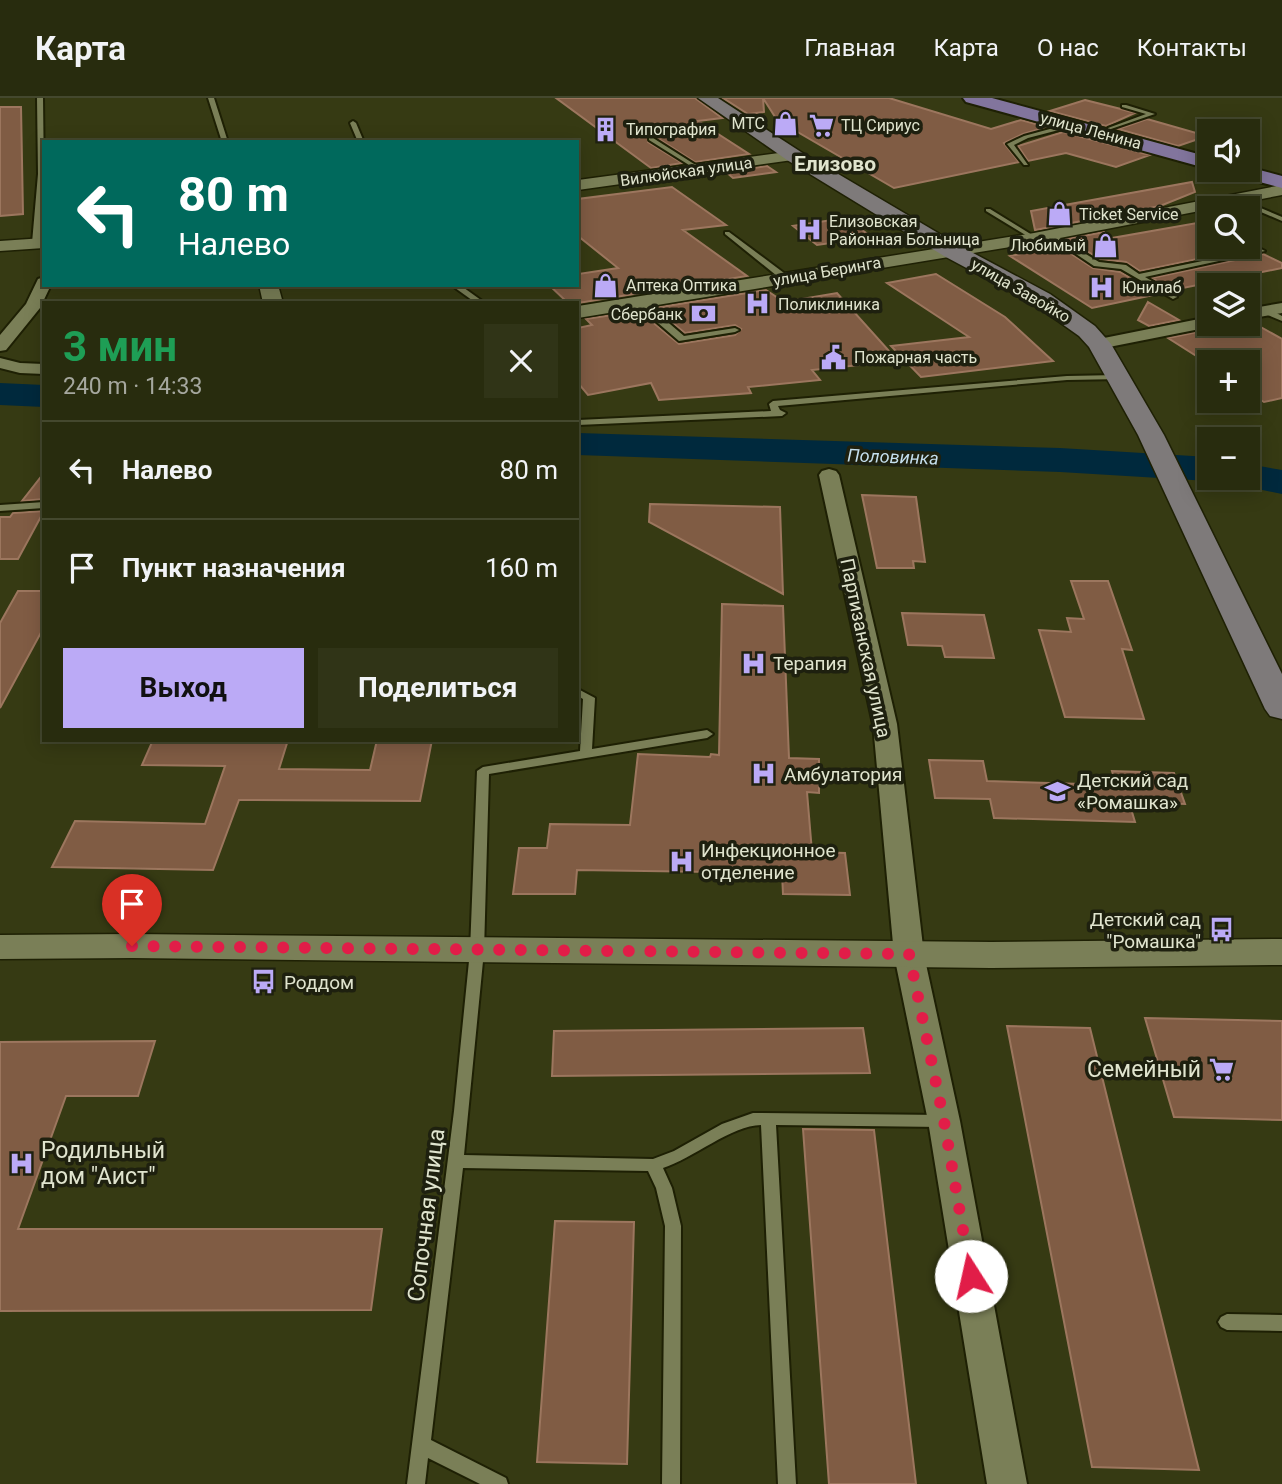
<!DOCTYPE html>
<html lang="ru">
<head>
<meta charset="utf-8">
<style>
	body { margin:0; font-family:Roboto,sans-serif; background:#303417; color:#f1f3f6; height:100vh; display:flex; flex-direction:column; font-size:26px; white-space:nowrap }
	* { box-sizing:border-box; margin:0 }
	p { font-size:23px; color:#a5a79e }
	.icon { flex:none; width:38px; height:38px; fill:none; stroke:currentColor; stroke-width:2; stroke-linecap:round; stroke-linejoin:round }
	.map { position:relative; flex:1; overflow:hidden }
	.panel { position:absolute; left:42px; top:203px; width:537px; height:441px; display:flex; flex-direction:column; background:#282c0e; border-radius:0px; box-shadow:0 4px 18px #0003,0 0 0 2px #44482e }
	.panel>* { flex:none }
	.guide { position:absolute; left:42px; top:42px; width:537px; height:147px; border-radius:0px; box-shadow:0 4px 18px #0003,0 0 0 2px #44482e; background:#00695c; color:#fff; overflow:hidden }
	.tools { position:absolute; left:1197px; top:21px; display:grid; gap:14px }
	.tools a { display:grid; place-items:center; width:63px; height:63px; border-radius:0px; background:#282c0e; box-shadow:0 4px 18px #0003,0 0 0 2px #44482e; font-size:35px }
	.pin { position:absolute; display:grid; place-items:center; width:60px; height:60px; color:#fff; margin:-72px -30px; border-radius:50% 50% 50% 0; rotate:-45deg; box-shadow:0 0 7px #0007 }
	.pin .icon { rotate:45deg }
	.me { position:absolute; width:77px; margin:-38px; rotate:350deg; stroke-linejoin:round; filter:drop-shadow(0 0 5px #0008) }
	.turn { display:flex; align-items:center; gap:24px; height:147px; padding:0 21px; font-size:32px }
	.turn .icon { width:91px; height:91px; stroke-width:2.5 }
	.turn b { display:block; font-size:49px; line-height:60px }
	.round { display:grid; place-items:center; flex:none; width:74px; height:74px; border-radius:0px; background:#303417 }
	.headline { display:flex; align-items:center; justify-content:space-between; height:119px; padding:0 21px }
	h1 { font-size:42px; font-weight:700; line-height:52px; color:#1e9e55 }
	.button { display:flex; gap:14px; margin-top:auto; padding:14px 21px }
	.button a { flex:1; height:80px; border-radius:0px; background:#bbaaf6; color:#111; font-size:28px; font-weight:700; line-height:80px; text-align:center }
	.button a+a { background:#303417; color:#f1f3f6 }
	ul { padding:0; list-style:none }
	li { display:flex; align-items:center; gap:21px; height:98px; padding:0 21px; border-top:2px solid #44482e }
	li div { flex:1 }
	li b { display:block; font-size:26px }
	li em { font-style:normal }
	header { display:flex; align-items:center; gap:42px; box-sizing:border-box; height:98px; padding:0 35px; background:#282c0e; border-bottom:2px solid #44482e }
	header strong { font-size:33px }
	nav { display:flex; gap:38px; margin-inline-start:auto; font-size:24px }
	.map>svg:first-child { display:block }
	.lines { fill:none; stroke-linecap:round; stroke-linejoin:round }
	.river { fill:#00293d; fill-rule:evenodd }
	.building { fill:#805c44; stroke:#9c765e; stroke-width:2 }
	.service-casing { stroke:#1e2004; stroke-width:4 }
	.minor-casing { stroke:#1e2004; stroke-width:4 }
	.tertiary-casing { stroke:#1e2004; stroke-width:3 }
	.secondary-casing { stroke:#1e2004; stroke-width:3 }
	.primary-casing { stroke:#1e2004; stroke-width:4 }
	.service { fill:#7a7f57; fill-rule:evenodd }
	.minor { fill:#7a7f57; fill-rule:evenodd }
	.tertiary { fill:#7a7f57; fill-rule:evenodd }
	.secondary { fill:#7e7a7a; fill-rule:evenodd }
	.primary { fill:#82759d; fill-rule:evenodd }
	.route { stroke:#e11d48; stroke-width:12; stroke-dasharray:0 21.6 }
	.labels { text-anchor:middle; stroke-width:7; stroke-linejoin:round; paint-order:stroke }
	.far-poi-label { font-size:16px; fill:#e0e4ce; stroke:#1e200f; text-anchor:start }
	.far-street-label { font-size:16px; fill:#e0e4ce; stroke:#1e200f }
	.far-water-label { font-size:18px; font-style:italic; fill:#c4deed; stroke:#1e200f }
	.street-label { font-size:19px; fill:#e0e4ce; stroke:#1e200f }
	.poi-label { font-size:19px; fill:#e0e4ce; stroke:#1e200f; text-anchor:start }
	.far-district-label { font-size:21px; font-weight:bold; fill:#e0e4ce; stroke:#1e200f }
	.near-poi-label { font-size:23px; fill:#e0e4ce; stroke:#1e200f; text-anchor:end }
	.near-street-label { font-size:23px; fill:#e0e4ce; stroke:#1e200f }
</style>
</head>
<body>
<header>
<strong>Карта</strong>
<nav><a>Главная</a><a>Карта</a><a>О нас</a><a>Контакты</a></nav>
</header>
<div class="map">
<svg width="1282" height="1386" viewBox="0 0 1282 1386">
	<rect width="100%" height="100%" fill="#363a13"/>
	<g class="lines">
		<path class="river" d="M0,285L44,287V309L0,307Z
			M578,335L1060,350L1209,359V380H1221L1209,383L1060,374L578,357Z
			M1248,366L1282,372V396L1234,386L1229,380H1248Z"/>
	</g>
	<path class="building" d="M556,0H695L722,20L698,23L749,56L695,64L654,38L649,37L648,44L682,65L651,70Z
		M723,0H763L764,14L748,16Z
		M763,0H889L991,31L1021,22L1047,29L1023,36L1004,45L1019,64L894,90L777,22Z
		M1085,2L1121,11L1135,15L1106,28L1050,13Z
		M0,9H21L23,116L0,118Z
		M1147,21L1207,38L1178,48L1118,31Z
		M1063,34L1150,57L1116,69L1066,55L1028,63L1018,48Z
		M767,68L776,74L733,80L726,74Z
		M1192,84L1195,94L1160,108L1035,132L1031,113Z
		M672,89L726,127L683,132L747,178L578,205H568L549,187H578V176L618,170L578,138V101Z
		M845,120L872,139L817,147L793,128Z
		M1197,125L1209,131V149L1250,150L1140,173L1126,164L1100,161L1067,141L1104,134L1106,141Z
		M1053,144L1093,170L1120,174L1158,196L1092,210L1010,158L1038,153L1037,147Z
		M1263,156L1282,165V170L1173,192L1152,180Z
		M936,176L1005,219L1053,263L921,279L891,248L969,239L887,185Z
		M766,192L784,204L837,195L898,263L812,272L820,282L748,289L751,295L659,302L651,285L588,297L578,285V230L592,227L586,221L639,213L679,246L735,237L741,231L735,227L685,235L655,210Z
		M1148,204L1179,222L1149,228L1138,222Z
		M1250,223L1282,241V300L1264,304L1248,294V264L1209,266L1168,240Z
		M44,375V401L22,403Z
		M862,397L916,399L925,464L913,463L914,470H877Z
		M650,406L780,409L783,496L649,424Z
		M44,413L18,461H0V419H10L13,415Z
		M1071,483H1108L1132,552L1122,551L1144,621L1065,619L1039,532L1071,534L1067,520L1084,521Z
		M18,493H44V529L0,610V525Z
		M722,506L783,508L789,660L819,661V695L807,694L812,754L845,755L850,797L783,796L782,775L577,772L575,796H513L519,750H547L550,726L630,727L638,656L710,659L711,656L719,657Z
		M902,515L984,517L994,560L945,559L942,548L908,547Z
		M153,642H288L279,671L370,672L377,642H432L420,703L239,702L213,772L52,769L75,723L205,726L225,668L142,667Z
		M929,662L983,663L987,683L1116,687L1112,673L1174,675L1185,706L1129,704L1135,724L994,720L990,701L935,700Z
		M1145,920L1282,923V1022L1174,1019Z
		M1007,928L1090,930L1199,1372L1092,1369Z
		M863,930L870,975L552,978L554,933Z
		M155,943L138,998H66L18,1131H382L371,1212L0,1213V944Z
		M803,1031L874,1032L916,1386H829Z
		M555,1123L634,1124L627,1366L537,1364Z"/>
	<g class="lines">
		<defs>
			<path id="service" d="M37,0H43L44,82L40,145L36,147L32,145L38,76Z
				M208,0H214L228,44H222Z
				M1122,7H1126L1155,16L1108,32V30L1146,16L1122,9Z
				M353,23L356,25L364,44H358L350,25Z
				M1072,25L1074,28L1028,40L1014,47L1028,67H1024L1007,46L1024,38Z
				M649,40H653L702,71L697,72L649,42Z
				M1233,100H1237L1282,119V123L1233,102Z
				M986,111H990L1037,140L1032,141L986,113Z
				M725,134H729L788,178V182H782L725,136Z
				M1051,135L1099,164L1126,167L1139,176L1261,151L1265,153L1145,179L1176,197L1177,199L1173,201L1121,171L1094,168L1049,138L1048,137Z
				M451,187H460L485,205H476Z
				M637,203H643L684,238L735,230L739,232L735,234L679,243L637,207Z
				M1263,211H1269L1282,218V223L1263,215Z
				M1118,277H1121V281L1067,282L778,308L780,312L786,315L782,318L578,327V322L771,313L769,306L773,303L1067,278Z
				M44,404V410L0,413V407Z
				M578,591L595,600L592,651L707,632L713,636L707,640L489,676L484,853L464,1057L653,1061L674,1053L722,1026L753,1015L942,1017L947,1019L950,1023L947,1027L942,1029L776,1027L796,1386H778L761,1027C732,1027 692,1061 663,1070L672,1090L681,1128L680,1386H662L665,1128L656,1090L648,1073L463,1070L431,1342L506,1380L508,1386H480L428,1360L425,1386H407L454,1013L470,853L477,673L483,669L580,653L583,601L578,598Z
				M1227,1216L1282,1217V1233L1227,1232L1221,1229L1218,1224L1221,1219Z"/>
			<path id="minor" d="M44,179V187H51L40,210L6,252L0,253V237L26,206L38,181Z
				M1282,205V215L1248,221V211Z
				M1209,219V226H1216L1215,228L1099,251L1090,246L1099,241Z
				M0,260L20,265L44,266V276L20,275L0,270Z
				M829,371L836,373L839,377L897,626L924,857L960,1023L1027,1386H987L928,1023L894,857L873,626L819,377L822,373Z"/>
			<path id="tertiary" d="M794,53L802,58L800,61L578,92V82Z
				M1282,87V97L1034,145L578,220V208L1034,135Z
				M44,140V150L0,153V143Z
				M259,187H278L283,205H263Z
				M132,836L991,844L1282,841V867L991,870L132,860L0,861V837Z"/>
			<path id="secondary" d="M698,0H718L801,54L960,148L1050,196L1095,228L1111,246L1164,337L1282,576V621L1270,618L1265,611L1138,337L1089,249L1079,238L1034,206L944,158L787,62Z"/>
			<path id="primary" d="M963,0H992L1209,59V71L966,4Z
				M1248,69L1282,78V90L1229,76L1226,72H1248Z"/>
		</defs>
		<use href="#service" class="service-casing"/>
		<use href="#minor" class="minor-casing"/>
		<use href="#tertiary" class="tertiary-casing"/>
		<use href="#secondary" class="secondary-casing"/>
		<use href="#primary" class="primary-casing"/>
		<use href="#service" class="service"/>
		<use href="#minor" class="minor"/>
		<use href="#tertiary" class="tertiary"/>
		<use href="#secondary" class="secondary"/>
		<use href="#primary" class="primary"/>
	</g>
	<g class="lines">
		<path class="route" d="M132,848L909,856L944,1023L971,1178"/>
	</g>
	<defs>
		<symbol id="shop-bare" viewBox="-9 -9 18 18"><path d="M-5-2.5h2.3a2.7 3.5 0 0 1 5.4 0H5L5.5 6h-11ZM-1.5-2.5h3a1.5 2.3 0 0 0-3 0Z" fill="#bbaaf6" stroke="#1e200f" stroke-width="2.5" paint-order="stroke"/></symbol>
		<symbol id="supermarket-bare" viewBox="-9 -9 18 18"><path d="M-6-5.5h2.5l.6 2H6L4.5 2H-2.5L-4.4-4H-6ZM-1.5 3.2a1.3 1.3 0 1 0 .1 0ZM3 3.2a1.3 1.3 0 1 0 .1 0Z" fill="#bbaaf6" stroke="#1e200f" stroke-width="2.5" paint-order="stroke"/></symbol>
		<symbol id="building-bare" viewBox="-9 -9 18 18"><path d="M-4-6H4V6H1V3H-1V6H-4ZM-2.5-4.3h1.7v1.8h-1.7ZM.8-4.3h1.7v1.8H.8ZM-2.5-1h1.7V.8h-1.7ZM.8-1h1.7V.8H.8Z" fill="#bbaaf6" stroke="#1e200f" stroke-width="2.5" paint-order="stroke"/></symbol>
		<symbol id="hospital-bare" viewBox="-9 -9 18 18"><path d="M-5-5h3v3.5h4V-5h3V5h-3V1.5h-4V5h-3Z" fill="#bbaaf6" stroke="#1e200f" stroke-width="2.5" paint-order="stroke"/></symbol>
		<symbol id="bank-bare" viewBox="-9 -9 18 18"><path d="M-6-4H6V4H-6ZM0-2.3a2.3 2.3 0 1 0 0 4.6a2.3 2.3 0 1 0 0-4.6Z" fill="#bbaaf6" stroke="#1e200f" stroke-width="2.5" paint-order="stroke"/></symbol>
		<symbol id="civic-bare" viewBox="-9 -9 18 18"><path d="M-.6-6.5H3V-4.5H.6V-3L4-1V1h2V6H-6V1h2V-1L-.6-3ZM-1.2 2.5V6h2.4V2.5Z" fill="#bbaaf6" stroke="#1e200f" stroke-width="2.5" paint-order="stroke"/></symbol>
		<symbol id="school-bare" viewBox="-9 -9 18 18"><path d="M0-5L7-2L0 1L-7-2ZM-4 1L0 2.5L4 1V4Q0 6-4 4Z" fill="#bbaaf6" stroke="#1e200f" stroke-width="2.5" paint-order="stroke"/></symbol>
		<symbol id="bus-bare" viewBox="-9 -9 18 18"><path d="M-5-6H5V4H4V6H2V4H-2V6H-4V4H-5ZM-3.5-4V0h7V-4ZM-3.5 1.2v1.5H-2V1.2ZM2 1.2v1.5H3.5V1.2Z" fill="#bbaaf6" stroke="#1e200f" stroke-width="2.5" paint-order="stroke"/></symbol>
	</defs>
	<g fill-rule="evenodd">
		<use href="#shop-bare" x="768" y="8" width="35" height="35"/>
		<use href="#supermarket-bare" x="804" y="10" width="35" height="35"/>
		<use href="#building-bare" x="588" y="14" width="35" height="35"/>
		<use href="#shop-bare" x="1042" y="98" width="35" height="35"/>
		<use href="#hospital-bare" x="792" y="114" width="35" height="35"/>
		<use href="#shop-bare" x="1088" y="130" width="35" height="35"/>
		<use href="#shop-bare" x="588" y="170" width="35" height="35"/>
		<use href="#hospital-bare" x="1084" y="172" width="35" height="35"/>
		<use href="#hospital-bare" x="740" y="188" width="35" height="35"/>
		<use href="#bank-bare" x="686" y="198" width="35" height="35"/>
		<use href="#civic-bare" x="816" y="242" width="35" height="35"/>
		<use href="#hospital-bare" x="736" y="548" width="35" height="35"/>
		<use href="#hospital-bare" x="746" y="658" width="35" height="35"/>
		<use href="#school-bare" x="1040" y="676" width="35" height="35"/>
		<use href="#hospital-bare" x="664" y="746" width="35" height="35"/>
		<use href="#bus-bare" x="1204" y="814" width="35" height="35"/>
		<use href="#bus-bare" x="246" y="866" width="35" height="35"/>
		<use href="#supermarket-bare" x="1204" y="954" width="35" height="35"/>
		<use href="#hospital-bare" x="4" y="1048" width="35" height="35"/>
	</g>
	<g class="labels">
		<g class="far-poi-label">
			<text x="765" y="31" text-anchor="end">МТС</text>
			<text x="841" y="33">ТЦ Сириус</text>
			<text x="626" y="37">Типография</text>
			<text x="1079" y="122">Ticket Service</text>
			<text x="829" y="129">Елизовская<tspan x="829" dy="18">Районная Больница</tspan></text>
			<text x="1086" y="153" text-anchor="end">Любимый</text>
			<text x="626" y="193">Аптека Оптика</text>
			<text x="1122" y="195">Юнилаб</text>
			<text x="778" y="212">Поликлиника</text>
			<text x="683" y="222" text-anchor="end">Сбербанк</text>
			<text x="854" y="265">Пожарная часть</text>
		</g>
		<g class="far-street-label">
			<text transform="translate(1091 32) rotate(15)" y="6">улица Ленина</text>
			<text transform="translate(686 73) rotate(-8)" y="6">Вилюйская улица</text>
			<text transform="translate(827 173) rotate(-10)" y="6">улица Беринга</text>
			<text transform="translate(1021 192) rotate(30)" y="6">улица Завойко</text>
		</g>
		<g class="far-water-label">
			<text transform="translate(893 359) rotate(2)" y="6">Половинка</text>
		</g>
		<g class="street-label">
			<text transform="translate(866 550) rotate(78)" y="7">Партизанская улица</text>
		</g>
		<g class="poi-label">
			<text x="773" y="572">Терапия</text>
			<text x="784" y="683">Амбулатория</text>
			<text x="1077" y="689">Детский сад<tspan x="1077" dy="22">«Ромашка»</tspan></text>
			<text x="701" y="759">Инфекционное<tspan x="701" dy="22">отделение</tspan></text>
			<text x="1201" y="828" text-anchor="end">Детский сад<tspan x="1201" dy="22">"Ромашка"</tspan></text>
			<text x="284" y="891">Роддом</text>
		</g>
		<g class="far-district-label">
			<text x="835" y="73">Елизово</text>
		</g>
		<g class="near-poi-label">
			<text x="1201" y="979">Семейный</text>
			<text x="41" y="1060" text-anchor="start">Родильный<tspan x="41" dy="26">дом "Аист"</tspan></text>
		</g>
		<g class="near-street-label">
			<text transform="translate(426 1117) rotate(-83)" y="8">Сопочная улица</text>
		</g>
	</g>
</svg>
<div class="tools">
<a><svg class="icon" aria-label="sound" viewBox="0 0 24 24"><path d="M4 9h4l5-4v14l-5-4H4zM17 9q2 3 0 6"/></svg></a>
<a><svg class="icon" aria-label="search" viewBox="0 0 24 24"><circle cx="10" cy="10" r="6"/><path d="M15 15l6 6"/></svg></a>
<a><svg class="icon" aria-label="layers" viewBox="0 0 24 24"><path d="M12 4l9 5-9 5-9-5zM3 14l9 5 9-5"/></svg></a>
<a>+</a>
<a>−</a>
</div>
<div class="pin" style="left:132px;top:848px;background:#d93025"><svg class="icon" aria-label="arrive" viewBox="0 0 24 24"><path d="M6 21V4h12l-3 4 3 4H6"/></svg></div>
<svg class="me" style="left:971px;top:1178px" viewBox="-20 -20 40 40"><circle r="19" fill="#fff"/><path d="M0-13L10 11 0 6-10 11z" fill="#e11d48"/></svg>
<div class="guide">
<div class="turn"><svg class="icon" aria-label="left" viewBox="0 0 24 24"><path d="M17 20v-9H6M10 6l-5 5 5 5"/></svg><div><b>80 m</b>Налево</div></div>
</div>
<section class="panel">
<div class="headline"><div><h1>3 мин</h1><p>240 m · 14:33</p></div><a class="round"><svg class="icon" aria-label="close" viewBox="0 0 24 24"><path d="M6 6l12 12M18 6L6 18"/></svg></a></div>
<ul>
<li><svg class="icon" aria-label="left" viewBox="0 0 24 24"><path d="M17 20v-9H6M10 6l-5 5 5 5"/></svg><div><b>Налево</b></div><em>80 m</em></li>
<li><svg class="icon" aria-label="arrive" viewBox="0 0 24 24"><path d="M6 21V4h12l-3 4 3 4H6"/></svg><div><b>Пункт назначения</b></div><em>160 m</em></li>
</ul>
<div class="button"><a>Выход</a><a>Поделиться</a></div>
</section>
</div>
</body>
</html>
